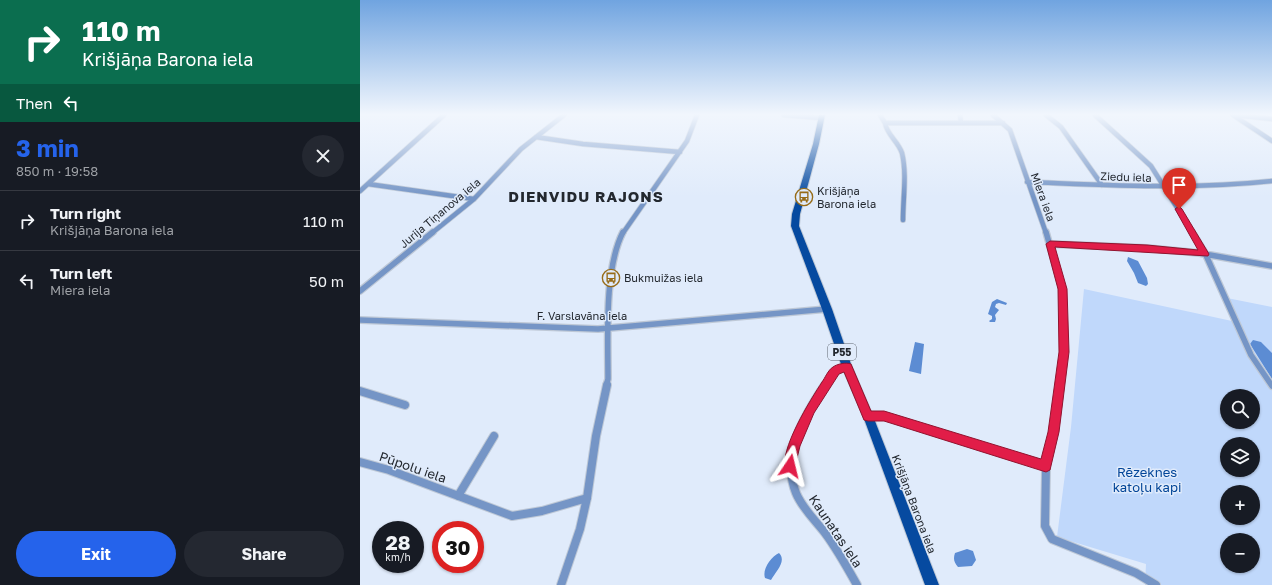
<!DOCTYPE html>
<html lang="en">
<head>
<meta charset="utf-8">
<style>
	body { margin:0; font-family:"Golos Text",sans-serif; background:#242831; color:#f1f3f6; height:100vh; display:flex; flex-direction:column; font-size:15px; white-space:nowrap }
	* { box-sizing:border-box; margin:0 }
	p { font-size:13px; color:#9ea1a6 }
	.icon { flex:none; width:22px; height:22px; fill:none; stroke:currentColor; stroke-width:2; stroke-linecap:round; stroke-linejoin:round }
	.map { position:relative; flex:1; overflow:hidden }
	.details { display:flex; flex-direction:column; background:#171b24; width:360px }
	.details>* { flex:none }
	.banner { background:#0b6e4f; color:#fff; overflow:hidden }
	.tools { position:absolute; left:860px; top:389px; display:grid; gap:8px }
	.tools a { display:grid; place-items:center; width:40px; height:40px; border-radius:50%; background:#171b24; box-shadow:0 1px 3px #0004; font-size:20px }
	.speed { position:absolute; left:12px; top:521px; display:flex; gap:8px; font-size:20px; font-weight:700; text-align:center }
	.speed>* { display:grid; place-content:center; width:52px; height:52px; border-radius:50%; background:#171b24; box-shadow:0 1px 3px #0004; line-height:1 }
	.speed small { font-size:10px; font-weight:400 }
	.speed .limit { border:6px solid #d22; background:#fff; color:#111 }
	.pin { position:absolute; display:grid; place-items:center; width:34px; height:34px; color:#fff; margin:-41px -17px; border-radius:50% 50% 50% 0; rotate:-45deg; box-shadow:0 0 4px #0007 }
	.pin .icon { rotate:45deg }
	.me { position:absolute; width:44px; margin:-22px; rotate:10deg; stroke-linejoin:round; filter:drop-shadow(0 0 3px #0008) }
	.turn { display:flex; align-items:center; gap:14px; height:84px; padding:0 16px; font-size:18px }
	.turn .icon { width:52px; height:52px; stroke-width:2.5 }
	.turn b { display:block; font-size:28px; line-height:34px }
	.then { display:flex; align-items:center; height:38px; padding:0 16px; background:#0003; gap:8px; font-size:15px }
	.round { display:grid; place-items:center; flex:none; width:42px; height:42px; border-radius:21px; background:#242831 }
	.head { display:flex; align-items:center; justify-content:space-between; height:68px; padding:0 16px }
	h1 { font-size:24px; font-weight:700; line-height:30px; color:#2563eb }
	.action { display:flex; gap:8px; margin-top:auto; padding:8px 16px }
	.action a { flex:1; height:46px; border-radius:24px; background:#2563eb; color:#fff; font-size:16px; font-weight:700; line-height:46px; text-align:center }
	.action a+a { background:#242831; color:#f1f3f6 }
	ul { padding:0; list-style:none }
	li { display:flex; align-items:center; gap:12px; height:60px; padding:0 16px; border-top:1px solid #363941 }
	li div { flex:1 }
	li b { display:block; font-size:15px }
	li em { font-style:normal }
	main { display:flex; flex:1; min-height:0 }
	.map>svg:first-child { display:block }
	.green { fill:#c0d8fb; fill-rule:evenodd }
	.water { fill:#5c8cd3 }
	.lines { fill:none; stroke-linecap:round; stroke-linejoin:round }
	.minor-far2-casing { stroke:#bec8d6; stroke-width:6 }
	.minor-far1-casing { stroke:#bec8d6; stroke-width:8 }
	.minor-casing { stroke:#bec8d6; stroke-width:10 }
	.primary-casing { stroke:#bec8d6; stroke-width:2 }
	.minor-far2 { stroke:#7595c6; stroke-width:4.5 }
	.minor-far1 { stroke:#7595c6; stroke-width:5.5 }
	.minor { stroke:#7595c6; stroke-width:8 }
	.primary { fill:#064aa0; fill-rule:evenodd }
	.route { fill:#e11d48; stroke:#92132f }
	.labels { text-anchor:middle; stroke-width:3; stroke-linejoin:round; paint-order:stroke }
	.shield { fill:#e0ebfb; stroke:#5c626c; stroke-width:1 }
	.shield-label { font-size:10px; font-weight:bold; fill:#23282f }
	.street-label { font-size:11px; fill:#23282f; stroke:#e0ebfb }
	.poi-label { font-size:11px; fill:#23282f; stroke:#e0ebfb; text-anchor:start }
	.near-street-label { font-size:13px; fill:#23282f; stroke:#e0ebfb }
	.near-park-label { font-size:13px; fill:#024598; stroke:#e0ebfb }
	.district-label { font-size:15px; font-weight:bold; letter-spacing:1px; fill:#23282f; stroke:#e0ebfb }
</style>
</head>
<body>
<main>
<section class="details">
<div class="banner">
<div class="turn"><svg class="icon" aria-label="right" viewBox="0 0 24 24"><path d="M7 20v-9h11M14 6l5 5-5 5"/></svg><div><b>110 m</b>Krišjāņa Barona iela</div></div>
<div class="then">Then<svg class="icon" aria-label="left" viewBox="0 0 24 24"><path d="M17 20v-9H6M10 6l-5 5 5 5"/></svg></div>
</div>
<div class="head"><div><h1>3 min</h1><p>850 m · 19:58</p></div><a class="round"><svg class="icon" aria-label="close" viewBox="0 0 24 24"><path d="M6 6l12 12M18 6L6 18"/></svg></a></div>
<ul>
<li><svg class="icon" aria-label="right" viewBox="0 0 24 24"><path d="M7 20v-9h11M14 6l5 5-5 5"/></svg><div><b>Turn right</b><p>Krišjāņa Barona iela</p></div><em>110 m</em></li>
<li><svg class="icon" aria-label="left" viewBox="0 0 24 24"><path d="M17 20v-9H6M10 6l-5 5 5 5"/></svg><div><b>Turn left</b><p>Miera iela</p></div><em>50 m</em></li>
</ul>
<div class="action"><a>Exit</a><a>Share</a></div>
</section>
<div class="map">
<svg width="912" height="585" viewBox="0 0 912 585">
	<rect width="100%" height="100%" fill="#e0ebfb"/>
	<path class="green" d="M724,289L872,321L895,365L912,389V585H785L786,564L697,537L711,427ZM867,396H893V422H867ZM867,444H893V470H867ZM867,492H893V518H867ZM867,540H893V566H867Z
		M867,298L912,307V381L894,352Z"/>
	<path class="water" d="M768,257L778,261L787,278L788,284L786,286L778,283L774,273L767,261Z
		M637,299L647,303L646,305L639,303L636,304L635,307L639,310L635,315L636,319L635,322H630L629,321L632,319V316L628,314L632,302Z
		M893,340L901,342L912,353V379L890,344Z
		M555,342L564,344L561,374L549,371Z
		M607,549L613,551L616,560L612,566L598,567C594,562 593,559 595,553Z
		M419,553C427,561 416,571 411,580L405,578C402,569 411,557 419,553Z"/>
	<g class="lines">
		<defs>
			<path id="minor-far2" d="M424,115L461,118
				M520,115L525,123H643
				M600,115L601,123
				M633,115L650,130L686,233
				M686,115L701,127L742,185
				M735,115L791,166L833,233
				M873,115L912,141
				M875,115L912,119
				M525,123C527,135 538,141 542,153C547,174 543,198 543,220
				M176,137L223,144L320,152
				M667,182C749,185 830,190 912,181
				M8,184L114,199
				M0,191L84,115
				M72,233L114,199L161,149L204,115
				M263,233L327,141L337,115"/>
			<path id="minor-far1" d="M686,232L702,289L704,352L700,386
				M832,232L845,253L891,355L912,386
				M690,244L787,248L839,253L912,266
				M0,291L73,232
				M0,320L238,329L467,309
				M246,386L248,379C248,337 244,269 263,232
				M464,386L476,371L487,367"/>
			<path id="minor" d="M465,385C444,416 421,456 436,493C442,508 455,520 465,533C477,549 487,567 497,585
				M0,391L45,405
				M508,416H524L686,466L694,432L700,385
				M0,462L29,470L152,516L182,511L227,498
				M686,466L685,526L692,539L776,573L796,585
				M98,496L134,436
				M201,585L220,529L227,498L236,436L247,385"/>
			<path id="primary" d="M459,115H465L459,144L440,214L439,226L472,309L492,367L513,416L579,585H565L503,416L482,367L462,309L431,226L432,214L453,144Z"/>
		</defs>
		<use href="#minor-far2" class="minor-far2-casing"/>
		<use href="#minor-far1" class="minor-far1-casing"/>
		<use href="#minor" class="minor-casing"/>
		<use href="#primary" class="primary-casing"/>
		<use href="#minor-far2" class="minor-far2"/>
		<use href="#minor-far1" class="minor-far1"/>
		<use href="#minor" class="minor"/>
		<use href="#primary" class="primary"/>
	</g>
	<linearGradient id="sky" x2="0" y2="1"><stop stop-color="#70a4e0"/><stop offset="0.58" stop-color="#f1f6fd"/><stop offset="1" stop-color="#f1f6fd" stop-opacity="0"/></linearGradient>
	<rect width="912" height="197" fill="url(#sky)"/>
	<path class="route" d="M819,206L822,209L849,254L848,256L695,247L707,289L709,352L699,432L690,470L686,472L524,421H508L504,420L484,372L479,374L454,413L440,446L434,470L430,472L426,470C418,451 451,399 462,382C465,378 468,370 473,367C477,364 486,362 491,364L511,411H524L681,459L688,432L699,352L698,289L686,244L690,241L787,245L838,250L815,209Z"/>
	<defs>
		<symbol id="bus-ring" viewBox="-11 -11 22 22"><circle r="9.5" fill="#e0ebfb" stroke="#976c19" stroke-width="1.5"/><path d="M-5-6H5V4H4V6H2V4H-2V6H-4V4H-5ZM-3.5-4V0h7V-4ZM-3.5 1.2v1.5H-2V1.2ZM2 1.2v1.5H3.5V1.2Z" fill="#976c19"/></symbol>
	</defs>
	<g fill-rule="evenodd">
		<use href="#bus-ring" x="434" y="187" width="20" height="20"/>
		<use href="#bus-ring" x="241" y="268" width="20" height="20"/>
	</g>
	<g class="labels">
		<rect class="shield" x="468" y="344" width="28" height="16" rx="3"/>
		<g class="shield-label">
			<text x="482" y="356">P55</text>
		</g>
		<g class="street-label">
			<text transform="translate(766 177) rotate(2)" y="4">Ziedu iela</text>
			<text transform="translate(683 197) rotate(70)" y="4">Miera iela</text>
			<text transform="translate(80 213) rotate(-40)" y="4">Jurija Tiņanova iela</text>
			<text x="222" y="320">F. Varslavāna iela</text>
			<text transform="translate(554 504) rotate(69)" y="4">Krišjāņa Barona iela</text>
		</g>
		<g class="poi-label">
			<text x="457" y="195">Krišjāņa<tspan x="457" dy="13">Barona iela</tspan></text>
			<text x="264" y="282">Bukmuižas iela</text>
		</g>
		<g class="near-street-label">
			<text transform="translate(53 467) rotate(19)" y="5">Pūpolu iela</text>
			<text transform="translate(476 531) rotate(56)" y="5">Kaunatas iela</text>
		</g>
		<g class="near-park-label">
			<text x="787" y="477">Rēzeknes<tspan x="787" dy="15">katoļu kapi</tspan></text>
		</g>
		<g class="district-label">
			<text x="226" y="202">DIENVIDU RAJONS</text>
		</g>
	</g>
</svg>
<div class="tools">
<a><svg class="icon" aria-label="search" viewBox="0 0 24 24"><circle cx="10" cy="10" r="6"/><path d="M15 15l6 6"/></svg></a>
<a><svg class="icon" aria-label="layers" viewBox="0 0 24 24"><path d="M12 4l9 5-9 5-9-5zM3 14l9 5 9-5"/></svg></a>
<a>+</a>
<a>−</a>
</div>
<div class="speed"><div>28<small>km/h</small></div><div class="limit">30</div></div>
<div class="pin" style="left:819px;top:209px;background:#d93025"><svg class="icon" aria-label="arrive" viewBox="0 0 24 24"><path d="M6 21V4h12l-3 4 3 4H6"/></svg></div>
<svg class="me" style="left:430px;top:466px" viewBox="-20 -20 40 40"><path d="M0-17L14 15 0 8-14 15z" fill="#e11d48" stroke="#fff" stroke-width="4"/></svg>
</div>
</main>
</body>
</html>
